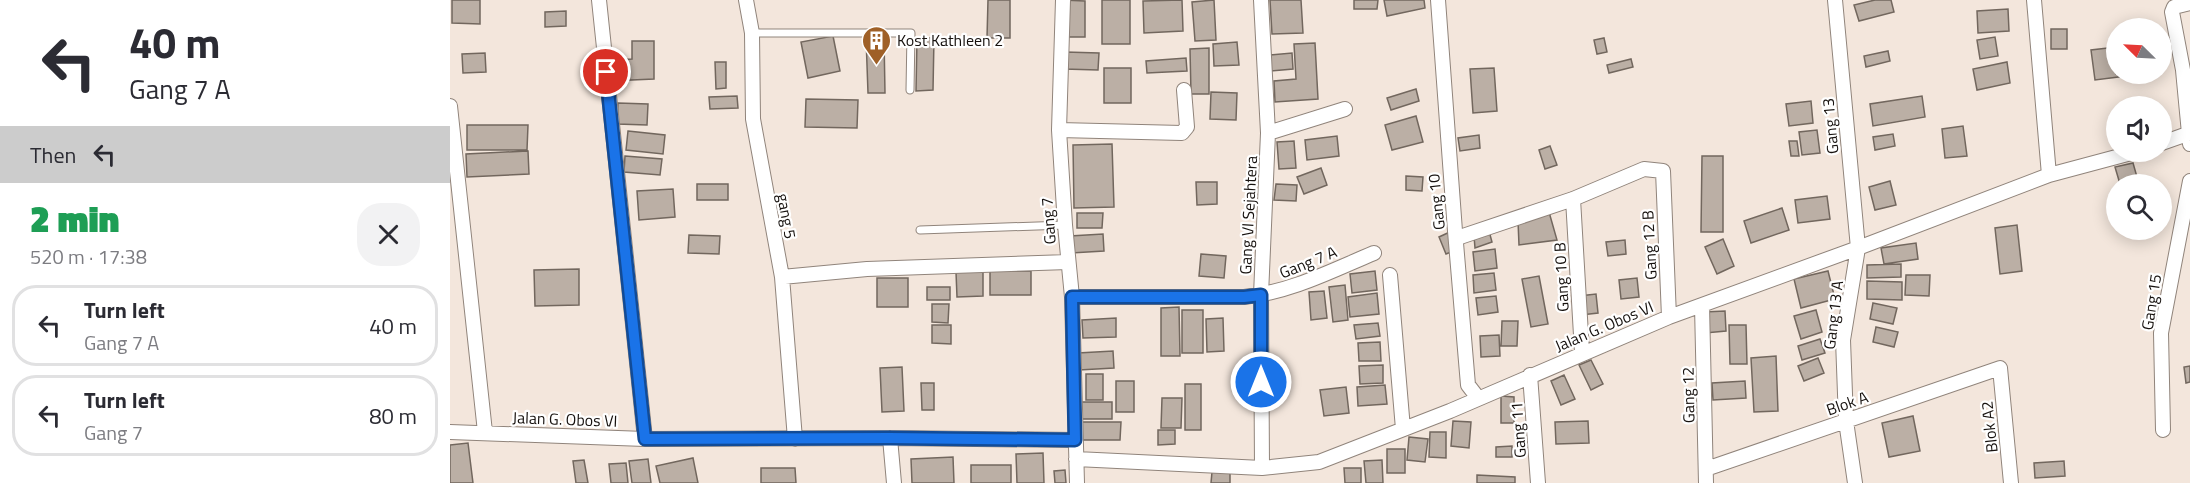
<!DOCTYPE html>
<html lang="en">
<head>
<meta charset="utf-8">
<style>
	body { margin:0; font-family:"Titillium Web",sans-serif; background:#f2f2f3; color:#2b2b33; height:100vh; display:flex; flex-direction:column; font-size:22px; white-space:nowrap }
	* { box-sizing:border-box; margin:0 }
	p { font-size:20px; color:#7c7c81 }
	.icon { flex:none; width:33px; height:33px; fill:none; stroke:currentColor; stroke-width:2; stroke-linecap:round; stroke-linejoin:round }
	.map { position:relative; flex:1; overflow:hidden }
	.sheet { display:flex; flex-direction:column; background:#fff; width:450px }
	.sheet>* { flex:none }
	.hud { background:#fff; color:#2b2b33; overflow:hidden }
	.needle { width:39px; rotate:294deg }
	.buttons { position:absolute; left:1656px; top:18px; display:grid; gap:12px }
	.buttons a { display:grid; place-items:center; width:66px; height:66px; border-radius:50%; background:#fff; box-shadow:0 3px 15px #0003; font-size:30px }
	.pin { position:absolute; display:grid; place-items:center; width:51px; height:51px; color:#fff; margin:-26px; border:3px solid #fff; border-radius:50%; box-shadow:0 2px 6px #0007 }
	.me { position:absolute; width:66px; margin:-33px; rotate:0deg; stroke-linejoin:round; filter:drop-shadow(0 0 4px #0008) }
	.turn { display:flex; align-items:center; gap:21px; height:126px; padding:0 30px; font-size:27px }
	.turn .icon { width:78px; height:78px; stroke-width:2.5 }
	.turn b { display:block; font-size:42px; line-height:51px }
	.then { display:flex; align-items:center; height:57px; padding:0 30px; background:#0003; gap:12px; font-size:22px }
	.round { display:grid; place-items:center; flex:none; width:63px; height:63px; border-radius:24px; background:#f2f2f3 }
	.head { display:flex; align-items:center; justify-content:space-between; height:102px; padding:0 30px }
	h1 { font-size:36px; font-weight:800; line-height:45px; color:#1e9e55 }
	ul { padding:0; list-style:none }
	li { display:flex; align-items:center; gap:18px; height:81px; margin:0 12px 9px; padding:0 18px; border:3px solid #e1e1e2; border-radius:24px }
	li div { flex:1 }
	li b { display:block; font-size:22px }
	li em { font-style:normal }
	main { display:flex; flex:1; min-height:0 }
	.map>svg:first-child { display:block }
	.building { fill:#bbafa5; stroke:#72675e; stroke-width:1.5 }
	.lines { fill:none; stroke-linecap:round; stroke-linejoin:round }
	.service-casing { stroke:#90847b; stroke-width:9 }
	.minor-casing { stroke:#90847b; stroke-width:16 }
	.service { stroke:#fff; stroke-width:7 }
	.minor { stroke:#fff; stroke-width:14 }
	.route-casing { stroke:#114b97; stroke-width:15 }
	.route { stroke:#1a73e8; stroke-width:10 }
	.labels { text-anchor:middle; stroke-width:4.5; stroke-linejoin:round; paint-order:stroke }
	.poi-label { font-size:16px; fill:#16110e; stroke:#fff; text-anchor:start }
	.street-label { font-size:16px; fill:#16110e; stroke:#fff }
</style>
</head>
<body>
<main>
<section class="sheet">
<div class="hud">
<div class="turn"><svg class="icon" aria-label="left" viewBox="0 0 24 24"><path d="M17 20v-9H6M10 6l-5 5 5 5"/></svg><div><b>40 m</b>Gang 7 A</div></div>
<div class="then">Then<svg class="icon" aria-label="left" viewBox="0 0 24 24"><path d="M17 20v-9H6M10 6l-5 5 5 5"/></svg></div>
</div>
<div class="head"><div><h1>2 min</h1><p>520 m · 17:38</p></div><a class="round"><svg class="icon" aria-label="close" viewBox="0 0 24 24"><path d="M6 6l12 12M18 6L6 18"/></svg></a></div>
<ul>
<li><svg class="icon" aria-label="left" viewBox="0 0 24 24"><path d="M17 20v-9H6M10 6l-5 5 5 5"/></svg><div><b>Turn left</b><p>Gang 7 A</p></div><em>40 m</em></li>
<li><svg class="icon" aria-label="left" viewBox="0 0 24 24"><path d="M17 20v-9H6M10 6l-5 5 5 5"/></svg><div><b>Turn left</b><p>Gang 7</p></div><em>80 m</em></li>
</ul>
</section>
<div class="map">
<svg width="1740" height="483" viewBox="0 0 1740 483">
	<rect width="100%" height="100%" fill="#f3e6dc"/>
	<path class="building" d="M2,0H30V24L2,23Z
		M538,0H560V38H537Z
		M612,0L635,1V37H611Z
		M652,0H680V44H652Z
		M732,0L733,31L694,33L693,1Z
		M764,0L766,40L745,41L742,2Z
		M820,0H851L853,33L822,34Z
		M904,0H928L927,9H904Z
		M934,0H974L975,8L937,16Z
		M1425,0H1441L1444,12L1409,21L1404,5Z
		M1558,9L1559,31L1528,33L1527,11Z
		M116,11V26L95,27V12Z
		M1601,29H1617V49H1601Z
		M383,36L390,71L358,78L351,42Z
		M416,37H434L435,93H418Z
		M1545,37L1548,56L1530,59L1527,40Z
		M467,38H484L483,90L466,91Z
		M1154,38L1157,52L1147,54L1144,40Z
		M182,41H204V79L159,81V60L182,59Z
		M787,42L789,65L764,66L763,44Z
		M865,43L868,99L825,102L824,81L846,79L844,44Z
		M1666,47V74H1676V76L1645,80L1641,50Z
		M759,48V94H741L740,49Z
		M1438,51L1440,61L1416,67L1414,56Z
		M615,52L649,53L648,70L614,69Z
		M35,53L36,72L13,73L12,54Z
		M842,53L843,69L821,71L820,55Z
		M736,58L737,71L697,73L696,61Z
		M1181,59L1183,67L1159,73L1157,65Z
		M265,62H276V88L266,89Z
		M1557,62L1560,83L1527,90L1523,69Z
		M654,68H681V103H654Z
		M1044,68L1047,111L1023,113L1020,69Z
		M966,89L969,101L941,110L937,98Z
		M761,92L787,93L786,120L760,119Z
		M287,96L288,108L260,109L259,97Z
		M1472,96L1475,117L1423,126L1420,104Z
		M356,99L408,100L407,128L355,127Z
		M1361,101L1363,123L1339,126L1336,104Z
		M168,103L198,104L197,125L167,124Z
		M966,116L973,142L942,150L935,125Z
		M17,125H78L77,150H17Z
		M1513,126L1517,156L1495,158L1492,129Z
		M1367,130L1370,153L1352,155L1349,132Z
		M178,131L215,135L213,154L176,150Z
		M1443,134L1445,146L1425,150L1423,137Z
		M1029,135L1030,148L1010,151L1008,138Z
		M887,136L889,156L857,160L855,140Z
		M844,141L846,168L829,169L827,142Z
		M1339,141H1347L1349,156H1341Z
		M662,144L664,207L624,208L623,145Z
		M1100,146L1107,165L1095,169L1089,150Z
		M78,151L79,174L17,177L16,154Z
		M175,156L212,159L210,175L174,172Z
		M1252,156H1273V232H1251Z
		M1683,163L1689,184H1670L1665,167Z
		M871,168L877,185L854,194L847,177Z
		M956,176L973,177L972,191L956,190Z
		M1440,181L1446,205L1425,210L1419,187Z
		M746,182H767V204L747,205Z
		M247,184H278V200H247Z
		M826,184L847,185L846,201L824,200Z
		M223,189L225,217L189,220L187,191Z
		M1377,196L1380,219L1348,223L1345,200Z
		M1332,208L1339,230L1301,243L1294,221Z
		M1099,212L1107,240L1069,245L1068,221Z
		M627,213H653L652,228H627Z
		M1567,225L1572,271L1550,274L1545,228Z
		M1004,230L1011,248L996,254L989,237Z
		M1039,231L1042,242L1025,248L1024,236Z
		M653,234L654,251L621,253L620,236Z
		M239,235L270,236L269,254L238,253Z
		M1273,239L1284,266L1267,274L1255,247Z
		M1175,240L1176,254L1158,256L1156,242Z
		M1466,243L1468,259L1434,264L1431,248Z
		M1045,249L1047,268L1025,271L1023,252Z
		M751,254L776,256L774,278L749,276Z
		M1451,264V277L1417,278V265Z
		M129,269V305L85,306L84,270Z
		M540,271H581V295H540Z
		M925,271L927,290L902,293L900,274Z
		M1378,271L1385,299L1351,308L1344,279Z
		M506,272H533V296L507,297Z
		M1044,273L1046,290L1024,293L1023,275Z
		M1456,275H1480L1479,296L1455,295Z
		M1089,276L1098,324L1081,327L1072,279Z
		M427,278H458V307H427Z
		M1187,278L1189,297L1171,299L1169,280Z
		M1417,281L1452,282V300L1417,299Z
		M895,285L898,320L883,322L879,287Z
		M477,287H500V300H477Z
		M874,291L877,318L861,320L859,292Z
		M927,293L929,314L900,317L898,297Z
		M1146,294L1148,313L1131,315L1129,296Z
		M1046,296L1048,312L1028,315L1026,298Z
		M1423,303L1447,308L1443,324L1420,319Z
		M482,304H499L498,323L482,322Z
		M729,307L730,356H711V308Z
		M732,310H753V353H732Z
		M1366,310L1372,332L1351,339L1344,316Z
		M1275,311L1276,331L1255,333L1254,312Z
		M666,318V337L633,338L632,320Z
		M773,318L774,351L757,352L756,319Z
		M1052,321H1068L1067,346H1051Z
		M928,323L930,336L906,339L904,325Z
		M482,325H501V344L482,343Z
		M1279,325H1296L1297,364H1280Z
		M1426,327L1448,332L1444,347L1423,342Z
		M1049,335L1050,356L1031,357L1030,336Z
		M1370,339L1375,353L1352,360L1348,346Z
		M930,342L931,361H909L908,343Z
		M663,351L664,368L629,370L628,353Z
		M1326,356L1328,411L1304,412L1301,358Z
		M1368,358L1374,373L1354,381L1348,366Z
		M1141,360L1153,384L1141,390L1129,365Z
		M933,365V383L910,384L909,366Z
		M1740,366V382L1736,383L1734,367Z
		M452,367L454,411L432,412L430,368Z
		M636,374H653V400H636Z
		M1114,375L1125,399L1111,405L1101,381Z
		M666,381H684V412H666Z
		M1295,381L1296,398L1263,400L1262,383Z
		M471,383H484V410H472Z
		M735,384H751V430H735Z
		M935,385L937,404L908,406L907,387Z
		M896,387L899,413L874,416L870,390Z
		M1051,396L1064,397V423H1051Z
		M712,398H732L731,428H711Z
		M631,402H662V419H631Z
		M1463,416L1470,451L1439,457L1432,423Z
		M1003,421L1021,422L1019,448L1001,446Z
		M1138,421L1139,443L1106,444L1105,422Z
		M632,422H671L670,440H631Z
		M708,430H725V444L708,445Z
		M980,432H996V458L979,457Z
		M959,437L978,439L975,462L957,460Z
		M18,443L23,483H0V445Z
		M1062,446V457H1046V447Z
		M937,449H955V473H937Z
		M593,453L594,483H567L566,454Z
		M503,457L504,483H462L461,459Z
		M243,458L248,483H210L206,466Z
		M198,459L201,483H182L179,461Z
		M134,460L138,483H126L123,461Z
		M932,460L933,483H916L914,461Z
		M1614,461L1615,476L1585,478L1584,463Z
		M176,463L178,483H161L159,464Z
		M521,465H561V483H521Z
		M311,468H345L346,483H311Z
		M894,468H911V483H895Z
		M615,470L616,483H605L604,471Z
		M762,472H780V483H761Z
		M1027,475L1065,477V483H1027Z"/>
	<g class="lines">
		<defs>
			<path id="service" d="M302,33H461L460,90
				M470,230L615,225"/>
			<path id="minor" d="M149,0L195,439
				M296,0L302,33L303,119L332,277L345,439
				M613,0L609,130L615,225L622,297L627,483
				M811,0L818,133L811,295L812,468
				M988,0L1005,231L1018,385L1028,398
				M1385,0L1408,248L1393,340L1396,421L1405,483
				M1584,0L1599,175
				M1740,3L1724,7L1722,12L1733,70L1740,144
				M0,106L35,432
				M609,130L732,133L737,127L734,90
				M818,133L895,109
				M1712,143L1740,133
				M1123,199L1132,352
				M1007,238L1123,199L1194,169L1213,171L1219,317
				M940,275L953,429
				M332,277L417,269L618,262
				M622,297H794C841,292 881,271 924,253
				M1252,306L1256,483
				M1080,375L1088,483
				M1713,430L1711,333L1740,181
				M0,432L195,439L440,438L625,440
				M440,438L444,483
				M626,459L812,468L869,462L1000,411L1219,317L1408,248L1599,175L1685,152
				M1256,469L1550,368L1561,483"/>
		</defs>
		<use href="#service" class="service-casing"/>
		<use href="#minor" class="minor-casing"/>
		<use href="#service" class="service"/>
		<use href="#minor" class="minor"/>
	</g>
	<g class="lines">
		<defs>
			<path id="route" d="M156,72L195,439L440,438L625,440L622,297H794L811,295V382"/>
		</defs>
		<use href="#route" class="route-casing"/>
		<use href="#route" class="route"/>
	</g>
	<defs>
		<symbol id="building-pin" viewBox="-11 -11 22 30"><path d="M0 17L-7.5 6A9.5 9.5 0 1 1 7.5 6Z" fill="#9f6027" stroke="#fff"/><path d="M-4-6H4V6H1V3H-1V6H-4ZM-2.5-4.3h1.7v1.8h-1.7ZM.8-4.3h1.7v1.8H.8ZM-2.5-1h1.7V.8h-1.7ZM.8-1h1.7V.8H.8Z" fill="#fff"/></symbol>
	</defs>
	<g fill-rule="evenodd">
		<use href="#building-pin" x="410" y="24" width="33" height="45"/>
	</g>
	<g class="labels">
		<g class="poi-label">
			<text x="447" y="46">Kost Kathleen 2</text>
		</g>
		<g class="street-label">
			<text transform="translate(1380 126) rotate(-95)" y="6">Gang 13</text>
			<text transform="translate(986 202) rotate(-96)" y="6">Gang 10</text>
			<text transform="translate(798 215) rotate(-87)" y="6">Gang VI Sejahtera</text>
			<text transform="translate(337 216) rotate(80)" y="6">gang 5</text>
			<text transform="translate(598 221) rotate(-94)" y="6">Gang 7</text>
			<text transform="translate(1199 245) rotate(-93)" y="6">Gang 12 B</text>
			<text transform="translate(858 262) rotate(-22)" y="6">Gang 7 A</text>
			<text transform="translate(1111 277) rotate(-93)" y="6">Gang 10 B</text>
			<text transform="translate(1701 302) rotate(-81)" y="6">Gang 15</text>
			<text transform="translate(1383 315) rotate(-83)" y="6">Gang 13 A</text>
			<text transform="translate(1154 326) rotate(-23)" y="6">Jalan G. Obos VI</text>
			<text transform="translate(1238 395) rotate(-91)" y="6">Gang 12</text>
			<text transform="translate(1397 403) rotate(-19)" y="6">Blok A</text>
			<text transform="translate(115 419) rotate(2)" y="6">Jalan G. Obos VI</text>
			<text transform="translate(1539 427) rotate(-96)" y="6">Blok A2</text>
			<text transform="translate(1068 430) rotate(-94)" y="6">Gang 11</text>
		</g>
	</g>
</svg>
<div class="buttons">
<a><svg class="needle" viewBox="-14 -14 28 28"><path d="M0-13l5 13h-10z" fill="#e53935"/><path d="M0 13l5-13h-10z" fill="#7c7c81"/></svg></a>
<a><svg class="icon" aria-label="sound" viewBox="0 0 24 24"><path d="M4 9h4l5-4v14l-5-4H4zM17 9q2 3 0 6"/></svg></a>
<a><svg class="icon" aria-label="search" viewBox="0 0 24 24"><circle cx="10" cy="10" r="6"/><path d="M15 15l6 6"/></svg></a>
</div>
<div class="pin" style="left:156px;top:72px;background:#d93025"><svg class="icon" aria-label="arrive" viewBox="0 0 24 24"><path d="M6 21V4h12l-3 4 3 4H6"/></svg></div>
<svg class="me" style="left:811px;top:382px" viewBox="-20 -20 40 40"><circle r="17" fill="#1a73e8" stroke="#fff" stroke-width="3"/><path d="M0-11L8 9 0 5-8 9z" fill="#fff"/></svg>
</div>
</main>
</body>
</html>
